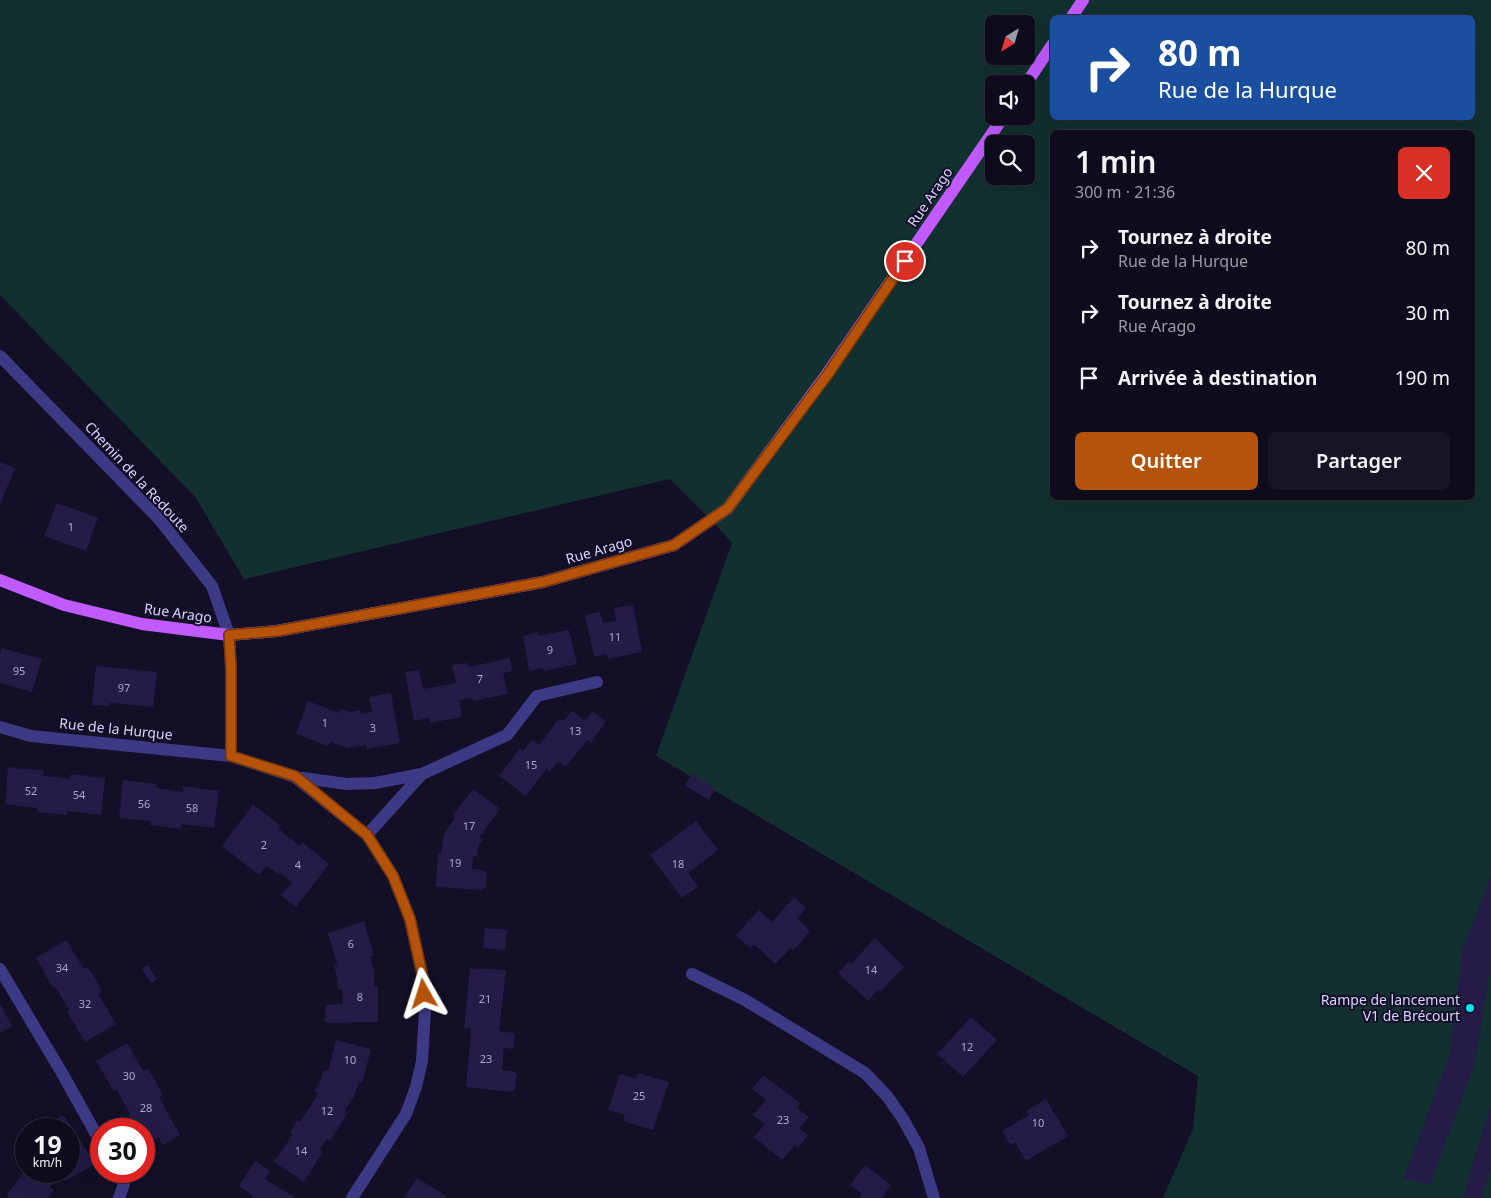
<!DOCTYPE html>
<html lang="fr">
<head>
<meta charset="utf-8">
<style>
	body { margin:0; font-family:"Noto Sans",sans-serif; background:#171425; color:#f1f3f6; height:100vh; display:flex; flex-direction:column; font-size:19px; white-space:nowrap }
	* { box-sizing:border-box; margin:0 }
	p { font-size:16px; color:#9b9ba3 }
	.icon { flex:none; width:28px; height:28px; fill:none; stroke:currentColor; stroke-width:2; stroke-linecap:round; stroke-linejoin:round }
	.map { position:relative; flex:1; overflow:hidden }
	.drawer { position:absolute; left:1050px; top:130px; width:425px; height:370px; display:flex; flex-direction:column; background:#0e0b1c; border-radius:8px; box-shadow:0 5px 20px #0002,0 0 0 1px #2e2b3b }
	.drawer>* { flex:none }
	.top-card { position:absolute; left:1050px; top:15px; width:425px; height:105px; border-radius:8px; box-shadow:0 5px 20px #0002,0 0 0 1px #2e2b3b; background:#1a4fa0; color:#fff; overflow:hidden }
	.needle { width:32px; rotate:217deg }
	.fabs { position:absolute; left:985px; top:15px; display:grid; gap:10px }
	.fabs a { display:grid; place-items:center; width:50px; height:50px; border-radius:8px; background:#0e0b1c; box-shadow:0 5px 20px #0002,0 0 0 1px #2e2b3b; font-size:25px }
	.speed { position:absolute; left:15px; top:1118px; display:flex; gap:10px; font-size:25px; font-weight:700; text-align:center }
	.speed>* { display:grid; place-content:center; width:65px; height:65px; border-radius:50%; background:#0e0b1c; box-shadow:0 5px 20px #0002,0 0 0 1px #2e2b3b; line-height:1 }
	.speed small { font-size:12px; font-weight:400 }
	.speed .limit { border:8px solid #d22; background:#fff; color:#111 }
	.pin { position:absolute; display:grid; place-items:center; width:42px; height:42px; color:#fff; margin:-21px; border:2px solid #fff; border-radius:50%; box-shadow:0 1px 5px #0007 }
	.me { position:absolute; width:55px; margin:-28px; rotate:354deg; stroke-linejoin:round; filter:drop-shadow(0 0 4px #0008) }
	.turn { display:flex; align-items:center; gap:18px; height:105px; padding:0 25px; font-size:22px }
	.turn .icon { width:65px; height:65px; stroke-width:2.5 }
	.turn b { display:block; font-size:35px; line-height:42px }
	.round { display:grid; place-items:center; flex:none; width:52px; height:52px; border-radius:8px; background:#171425 }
	.head { display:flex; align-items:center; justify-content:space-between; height:85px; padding:0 25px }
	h1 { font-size:30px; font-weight:600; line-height:38px }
	.button { display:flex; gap:10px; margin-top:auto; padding:10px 25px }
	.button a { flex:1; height:58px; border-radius:8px; background:#b45309; color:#fff; font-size:20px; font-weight:600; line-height:58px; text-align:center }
	.button a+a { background:#171425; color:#f1f3f6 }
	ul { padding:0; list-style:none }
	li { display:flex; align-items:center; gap:15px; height:65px; padding:0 25px }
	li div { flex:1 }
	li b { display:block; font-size:19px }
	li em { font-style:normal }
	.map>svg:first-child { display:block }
	.green { fill:#12302f; fill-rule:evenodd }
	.building { fill:#241b47 }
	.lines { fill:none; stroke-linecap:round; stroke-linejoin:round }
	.minor { stroke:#3d3a85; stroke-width:12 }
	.major { stroke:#c25bff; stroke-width:12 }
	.route-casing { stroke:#753606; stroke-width:12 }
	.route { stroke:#b45309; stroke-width:9 }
	.poi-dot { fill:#00e5ff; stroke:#130f26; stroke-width:2 }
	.labels { text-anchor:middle; stroke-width:4; stroke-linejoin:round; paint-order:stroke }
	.number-label { font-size:11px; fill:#aca6d1 }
	.street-label { font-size:14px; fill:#d9d4ff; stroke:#130f26 }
	.poi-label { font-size:14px; fill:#d9d4ff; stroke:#130f26; text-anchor:end }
</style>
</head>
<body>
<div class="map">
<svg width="1491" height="1198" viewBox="0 0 1491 1198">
	<rect width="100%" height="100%" fill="#130f26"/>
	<path class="green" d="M0,0H1491V1198H1163L1193,1129L1198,1076L656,756L732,543L715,524L670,479L244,579L196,498L0,295ZM1052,18H1472V118H1052ZM994,24H1026V56H994ZM994,84H1026V116H994ZM1052,132H1472V498H1052ZM994,144H1026V176H994Z"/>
	<path class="building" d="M0,462L15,468L0,505Z
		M57,503L98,518L86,551L44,536Z
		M633,605L642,652L608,659L607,654L594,657L585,615L600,612L603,623L616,621L614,608Z
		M569,630L577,664L543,671V668L529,671L523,636L538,632V636Z
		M2,648L42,659L32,692L0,683V653Z
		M510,658L512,671L503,673L508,694L473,701L472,698L459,700L462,717L430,723L429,718L414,721L405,672L419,670L423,689L456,683L452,665L468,663L469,667Z
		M96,666L157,672L153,707L110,703L109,706L92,705Z
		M391,693L400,743L367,749L366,745L348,748L330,742L327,746L296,733L308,701L339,713L341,709L350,712L360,710L361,714L372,712L369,697Z
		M572,711L585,721L592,711L606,721L591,743L587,740L566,767L558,761L550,772L546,769L526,796L499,776L520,748L523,751L532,740L539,745L559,719L563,721Z
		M8,767L44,771L43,776L57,777L70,779L71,774L105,778L101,815L68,811L67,815L37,812V808L5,804Z
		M691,774L715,788L709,800L685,786Z
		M123,780L157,784L156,788L183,792V786L219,791L214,828L181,824V829L166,827L150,825L151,821L119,818Z
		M473,789L500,809L479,838L482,840L478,847L477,857L473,856L472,869L483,870L487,874L486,887L481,890L436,887L438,853H441L444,834L455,818L452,816Z
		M253,804L281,826L279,829L300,846L302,842L329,864L296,907L281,895L292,882L281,873L279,875L267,866L259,875L222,846Z
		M696,821L718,850L688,873L698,887L682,898L650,855Z
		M1491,876V963L1475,1063L1430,1185L1404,1178L1450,1053L1462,950Z
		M794,897L806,908L797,918L810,931L794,950L791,948L775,964L754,944L750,948L736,935L759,910L772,922Z
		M364,921L374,956L370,957L374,972V987H378V1022L328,1023L325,1020V1009L327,1005L343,1004L342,989H338L337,977L334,965L337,964L328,933Z
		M485,928L507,930L505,950L483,948Z
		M875,938L904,967L880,992L878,990L868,1001L838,973L848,962L851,964Z
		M66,940L84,969L88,967L95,978L102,992L98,994L116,1024L85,1042L67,1012L69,1010L62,998L55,987L53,988L36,958Z
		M148,965L157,979L151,983L142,969Z
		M470,968L506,970L499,1031L515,1033L514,1049L504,1048L502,1070L513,1071L517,1074L515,1090L511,1092L466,1087L471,1028H464Z
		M0,1004L12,1026L0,1033Z
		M971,1017L997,1040L963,1077L937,1054Z
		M336,1040L371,1049L362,1083L359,1082L354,1096L345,1110L348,1112L330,1141L327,1139L320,1150L323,1152L304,1182L274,1162L293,1134L290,1132L297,1120L300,1122L318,1094L314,1091L320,1082L324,1070L328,1071Z
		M127,1043L143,1071L148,1068L163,1095L159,1097L180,1135L163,1145L158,1137L145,1144L144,1129H136L128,1115L130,1114L116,1089L114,1091L96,1061Z
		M638,1073L669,1082L653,1130L623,1121L625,1115L608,1110L620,1074L636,1079Z
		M763,1075L800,1103L797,1108L809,1117L799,1128L808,1135L798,1148L795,1145L782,1160L754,1137L765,1124L753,1115L766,1100L752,1089Z
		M1046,1099L1068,1136L1026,1161L1015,1142L1010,1145L1002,1131L1029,1115L1026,1111Z
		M1491,1104V1167L1481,1198H1469L1463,1196Z
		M62,1116L66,1118L95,1164L65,1181L63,1177L50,1187L54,1190L48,1198H8L7,1195L26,1169V1171H69V1129H48L50,1123Z
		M255,1161L270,1171L265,1179L296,1198H252L253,1196L239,1186Z
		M865,1165L891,1185L882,1198H859L862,1194L850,1185Z
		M417,1178L446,1196L444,1198H404Z"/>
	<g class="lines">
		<path class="minor" d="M0,356L159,519L212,586L229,635L231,668V756
			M0,727L31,736L231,756L295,777L367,835L393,876L410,919L423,978L425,1010L422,1061L416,1087L406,1114L352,1198
			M295,777L347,784L375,783L422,774L507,735L537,696L597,682
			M367,835L422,774
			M0,969L62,1073L101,1143
			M692,974L745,1000L865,1073L887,1096L903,1119L919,1148L934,1198
			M117,1171L124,1184L119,1198"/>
		<path class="major" d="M1071,18L1083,0
			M1026,84L1052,45
			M0,580L64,605L142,624L229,635L277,631L543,582L674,545L728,508L827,374L1004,116"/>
	</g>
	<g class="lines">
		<defs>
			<path id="route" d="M424,994L423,978L410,919L393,876L367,835L295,776L231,756V668L229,635L277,631L543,582L674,545L728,508L828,374L905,261"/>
		</defs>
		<use href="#route" class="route-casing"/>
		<use href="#route" class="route"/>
	</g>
	<circle class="poi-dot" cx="1470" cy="1008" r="5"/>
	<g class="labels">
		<g class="number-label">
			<text x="71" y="531">1</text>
			<text x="615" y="641">11</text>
			<text x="550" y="654">9</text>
			<text x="19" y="675">95</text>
			<text x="480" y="683">7</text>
			<text x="124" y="692">97</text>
			<text x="325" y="727">1</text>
			<text x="373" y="732">3</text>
			<text x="575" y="735">13</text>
			<text x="531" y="769">15</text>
			<text x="31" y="795">52</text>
			<text x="79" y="799">54</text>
			<text x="144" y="808">56</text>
			<text x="192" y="812">58</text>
			<text x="469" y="830">17</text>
			<text x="264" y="849">2</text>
			<text x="455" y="867">19</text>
			<text x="678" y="868">18</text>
			<text x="298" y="869">4</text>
			<text x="351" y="948">6</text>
			<text x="62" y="972">34</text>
			<text x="871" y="974">14</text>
			<text x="360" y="1001">8</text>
			<text x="485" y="1003">21</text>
			<text x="85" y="1008">32</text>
			<text x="967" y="1051">12</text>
			<text x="486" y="1063">23</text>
			<text x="350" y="1064">10</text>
			<text x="129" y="1080">30</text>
			<text x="639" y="1100">25</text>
			<text x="146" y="1112">28</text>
			<text x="327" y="1115">12</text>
			<text x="783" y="1124">23</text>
			<text x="1038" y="1127">10</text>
			<text x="301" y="1155">14</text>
		</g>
		<g class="street-label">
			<text transform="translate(930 197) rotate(-56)" y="5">Rue Arago</text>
			<text transform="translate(137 477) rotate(47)" y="5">Chemin de la Redoute</text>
			<text transform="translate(599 550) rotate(-16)" y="5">Rue Arago</text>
			<text transform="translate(178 613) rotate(8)" y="5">Rue Arago</text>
			<text transform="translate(116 729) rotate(6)" y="5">Rue de la Hurque</text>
		</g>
		<g class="poi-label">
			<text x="1460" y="1005">Rampe de lancement<tspan x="1460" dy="16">V1 de Brécourt</tspan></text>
		</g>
	</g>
</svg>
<div class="fabs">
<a><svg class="needle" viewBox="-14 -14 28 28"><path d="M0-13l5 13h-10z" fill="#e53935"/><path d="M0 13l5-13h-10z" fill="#9b9ba3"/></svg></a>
<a><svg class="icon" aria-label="sound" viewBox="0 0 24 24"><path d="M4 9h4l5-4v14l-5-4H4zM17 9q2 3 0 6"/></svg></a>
<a><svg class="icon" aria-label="search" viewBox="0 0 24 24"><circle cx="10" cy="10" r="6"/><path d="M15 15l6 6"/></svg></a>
</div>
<div class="speed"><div>19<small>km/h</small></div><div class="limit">30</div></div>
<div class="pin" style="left:905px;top:261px;background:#d93025"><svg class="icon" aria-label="arrive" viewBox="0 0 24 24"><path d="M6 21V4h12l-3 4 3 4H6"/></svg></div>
<svg class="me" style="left:424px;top:994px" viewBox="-20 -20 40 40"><path d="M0-17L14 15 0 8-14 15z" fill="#b45309" stroke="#fff" stroke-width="4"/></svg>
<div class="top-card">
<div class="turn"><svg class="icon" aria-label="right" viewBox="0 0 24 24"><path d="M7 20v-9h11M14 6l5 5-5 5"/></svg><div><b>80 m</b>Rue de la Hurque</div></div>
</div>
<section class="drawer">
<div class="head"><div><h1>1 min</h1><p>300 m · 21:36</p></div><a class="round" style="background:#d93025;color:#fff"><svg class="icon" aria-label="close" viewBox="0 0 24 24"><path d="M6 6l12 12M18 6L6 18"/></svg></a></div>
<ul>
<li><svg class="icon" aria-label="right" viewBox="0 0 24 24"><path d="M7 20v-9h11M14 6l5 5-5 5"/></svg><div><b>Tournez à droite</b><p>Rue de la Hurque</p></div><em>80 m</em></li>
<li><svg class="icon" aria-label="right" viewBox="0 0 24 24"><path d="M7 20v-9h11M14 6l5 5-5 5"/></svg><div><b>Tournez à droite</b><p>Rue Arago</p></div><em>30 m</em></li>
<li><svg class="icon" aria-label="arrive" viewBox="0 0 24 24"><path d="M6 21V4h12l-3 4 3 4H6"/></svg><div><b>Arrivée à destination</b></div><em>190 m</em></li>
</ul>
<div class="button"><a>Quitter</a><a>Partager</a></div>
</section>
</div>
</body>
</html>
